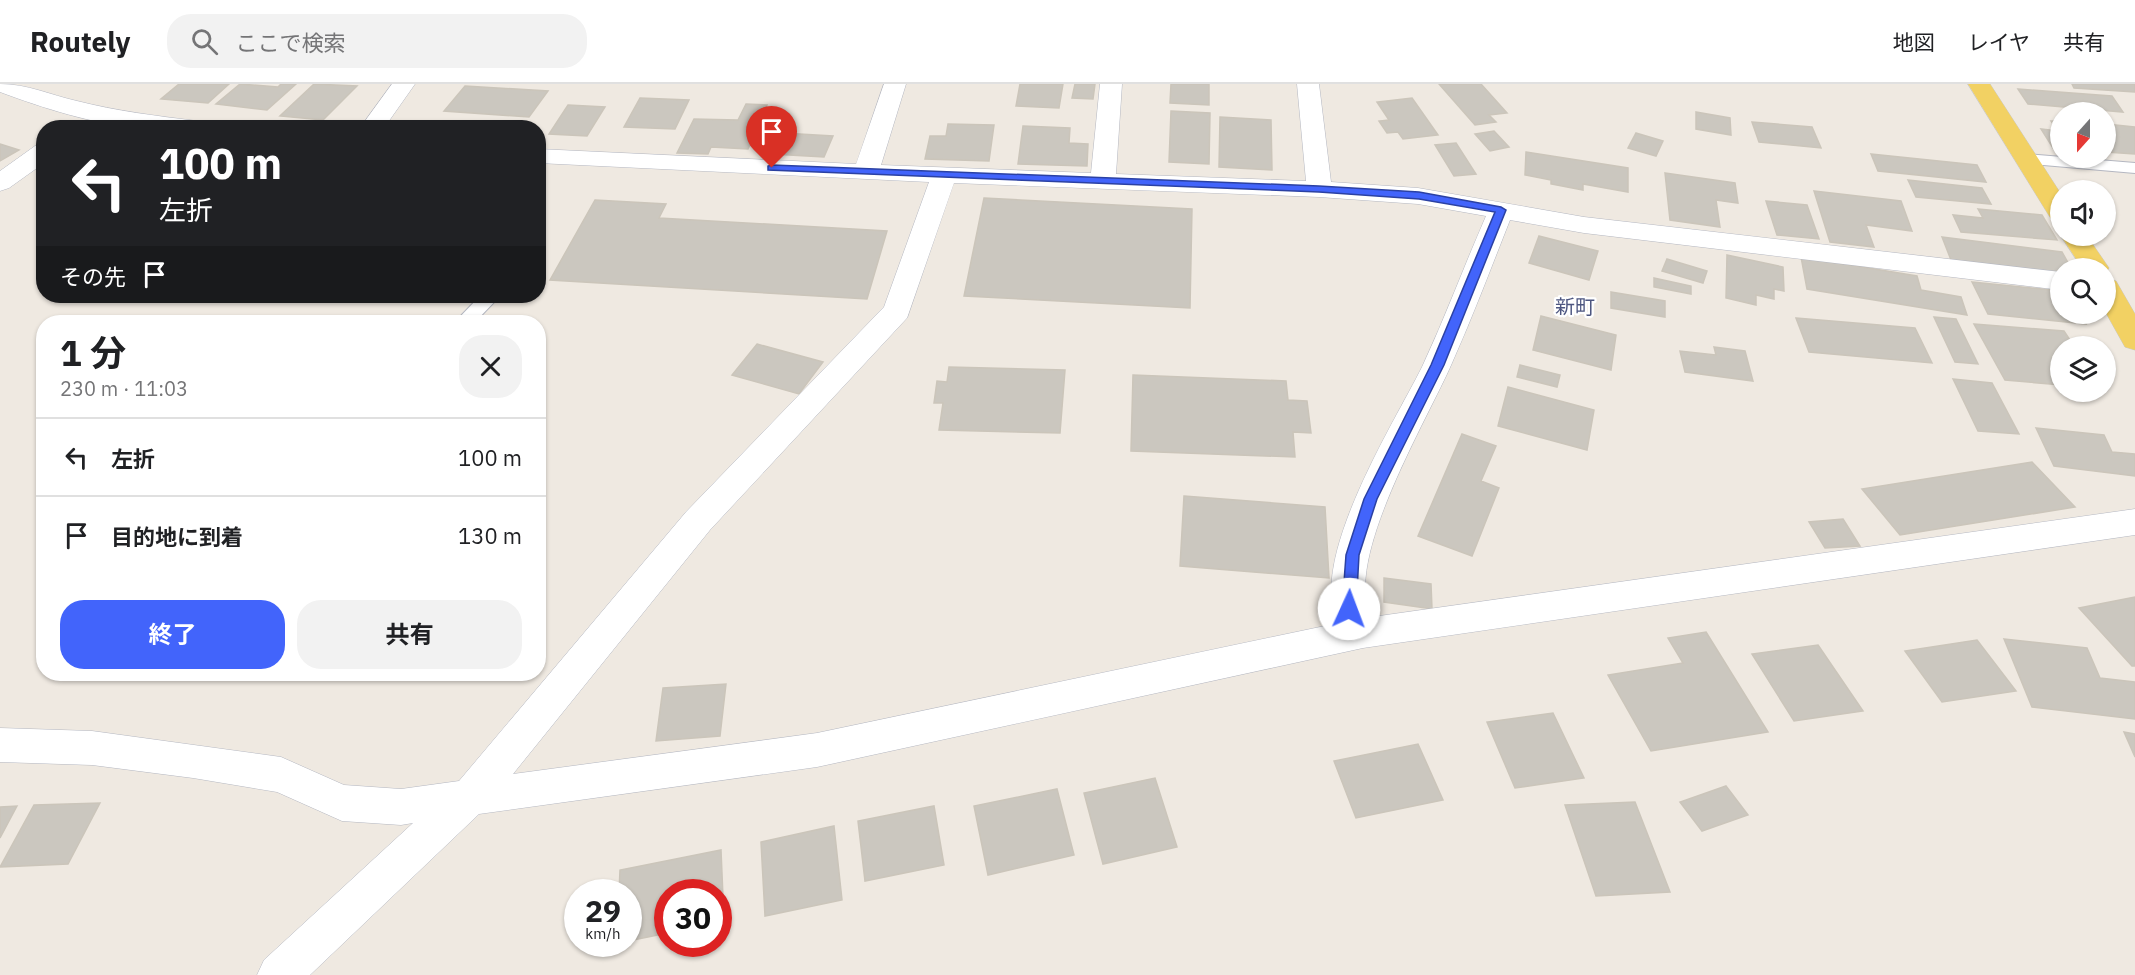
<!DOCTYPE html>
<html lang="ja">
<head>
<meta charset="utf-8">
<style>
	body { margin:0; font-family:"IBM Plex Sans","Noto Sans JP",sans-serif; background:#f2f2f2; color:#202124; height:100vh; display:flex; flex-direction:column; font-size:22px; white-space:nowrap }
	* { box-sizing:border-box; margin:0 }
	p { font-size:20px; color:#757577 }
	.icon { flex:none; width:33px; height:33px; fill:none; stroke:currentColor; stroke-width:2; stroke-linecap:round; stroke-linejoin:round }
	.map { position:relative; flex:1; overflow:hidden }
	.panel { position:absolute; left:36px; top:231px; width:510px; height:366px; display:flex; flex-direction:column; background:#fff; border-radius:24px; box-shadow:0 2px 4px #0004 }
	.panel>* { flex:none }
	.hud { position:absolute; left:36px; top:36px; width:510px; height:183px; border-radius:24px; box-shadow:0 2px 4px #0004; background:#202124; color:#fff; overflow:hidden }
	.needle { width:39px; rotate:201deg }
	.controls { position:absolute; left:2050px; top:18px; display:grid; gap:12px }
	.controls a { display:grid; place-items:center; width:66px; height:66px; border-radius:50%; background:#fff; box-shadow:0 2px 4px #0004; font-size:30px }
	.speed { position:absolute; left:564px; top:795px; display:flex; gap:12px; font-size:30px; font-weight:700; text-align:center }
	.speed>* { display:grid; place-content:center; width:78px; height:78px; border-radius:50%; background:#fff; box-shadow:0 2px 4px #0004; line-height:1 }
	.speed small { font-size:15px; font-weight:400 }
	.speed .limit { border:9px solid #d22; background:#fff; color:#111 }
	.pin { position:absolute; display:grid; place-items:center; width:51px; height:51px; color:#fff; margin:-62px -26px; border-radius:50% 50% 50% 0; rotate:-45deg; box-shadow:0 0 6px #0007 }
	.pin .icon { rotate:45deg }
	.me { position:absolute; width:66px; margin:-33px; rotate:2deg; stroke-linejoin:round; filter:drop-shadow(0 0 4px #0008) }
	.turn { display:flex; align-items:center; gap:21px; height:126px; padding:0 24px; font-size:27px }
	.turn .icon { width:78px; height:78px; stroke-width:2.5 }
	.turn b { display:block; font-size:42px; line-height:51px }
	.then { display:flex; align-items:center; height:57px; padding:0 24px; background:#0003; gap:12px; font-size:22px }
	.round { display:grid; place-items:center; flex:none; width:63px; height:63px; border-radius:24px; background:#f2f2f2 }
	.overview { display:flex; align-items:center; justify-content:space-between; height:102px; padding:0 24px }
	h1 { font-size:36px; font-weight:700; line-height:45px }
	.cta { display:flex; gap:12px; margin-top:auto; padding:12px 24px }
	.cta a { flex:1; height:69px; border-radius:24px; background:#4264fb; color:#fff; font-size:24px; font-weight:700; line-height:69px; text-align:center }
	.cta a+a { background:#f2f2f2; color:#202124 }
	ul { padding:0; list-style:none }
	li { display:flex; align-items:center; gap:18px; height:78px; padding:0 24px; border-top:2px solid #e0e0e0 }
	li div { flex:1 }
	li b { display:block; font-size:22px }
	li em { font-style:normal }
	header { display:flex; align-items:center; gap:36px; box-sizing:border-box; height:84px; padding:0 30px; background:#fff; border-bottom:2px solid #e0e0e0 }
	header strong { font-size:28px }
	nav { display:flex; gap:33px; margin-inline-start:auto; font-size:21px }
	.search { width:420px; height:54px; background:#f2f2f2; display:flex; align-items:center; gap:15px; box-sizing:border-box; padding:0 21px; border-radius:24px; color:#757577; font-size:22px }
	.map>svg:first-child { display:block }
	.building { fill:#cbc7bf; stroke:#cbc5ba; stroke-width:1.5 }
	.lines { fill:none; stroke-linecap:round; stroke-linejoin:round }
	.service-casing { stroke:#b4b7c1; stroke-width:2 }
	.minor-casing { stroke:#b4b7c1; stroke-width:1 }
	.primary-casing { stroke:#c9c9c9; stroke-width:1 }
	.service { fill:#fff; fill-rule:evenodd }
	.minor { fill:#fff; fill-rule:evenodd }
	.primary { fill:#f2d163; fill-rule:evenodd }
	.route { fill:#4264fb; stroke:#2b41a3; stroke-width:1.5 }
	.labels { text-anchor:middle; stroke-width:4.5; stroke-linejoin:round; paint-order:stroke }
	.quarter-label { font-size:20px; fill:#4d5680; stroke:#fff }
</style>
</head>
<body>
<header>
<strong>Routely</strong>
<div class="search"><svg class="icon" aria-label="search" viewBox="0 0 24 24"><circle cx="10" cy="10" r="6"/><path d="M15 15l6 6"/></svg>ここで検索</div>
<nav><a>地図</a><a>レイヤ</a><a>共有</a></nav>
</header>
<div class="map">
<svg width="2135" height="891" viewBox="0 0 2135 891">
	<rect width="100%" height="100%" fill="#efe9e1"/>
	<path class="building" d="M179,0H229L208,19L161,15Z
		M240,0L278,3L281,0H296L267,26L216,20Z
		M314,0L357,2L323,36L280,32Z
		M1020,0H1063L1059,24L1016,22Z
		M1075,0H1095L1093,15L1072,14Z
		M1171,0H1209V21L1170,19Z
		M1439,0H1481L1507,29L1489,31L1496,38L1475,41Z
		M2072,0H2135V8L2074,4Z
		M465,2L548,7L529,33L444,27Z
		M2018,5L2112,12L2123,28L2028,20Z
		M640,14L689,16L675,45L624,43Z
		M1412,14L1438,51L1403,55L1398,48L1387,49L1379,37L1389,36L1377,18Z
		M746,20L767,21L748,65L711,63L708,70L677,69L694,35L738,36Z
		M568,21L605,23L587,52L549,50Z
		M1171,27L1210,29L1209,80L1169,78Z
		M1696,28L1730,34L1731,51L1696,45Z
		M1220,33L1271,36L1272,86L1219,83Z
		M2051,37H2061V65L2053,64L2041,45L2058,47Z
		M1752,38L1812,43L1821,64L1759,58Z
		M948,40L994,41L989,77L925,75L930,52H946Z
		M2106,40L2135,43V70L2106,68Z
		M1023,42L1070,44L1069,59L1088,60L1087,82L1018,80Z
		M1494,47L1509,63L1490,67L1475,50Z
		M782,49L833,52L824,73L772,70Z
		M1636,49L1663,57L1656,72L1628,64Z
		M1456,59L1476,90L1454,92L1435,61Z
		M0,60L19,66L0,77Z
		M1526,68L1628,84V108L1583,100V106L1551,100V96L1525,91Z
		M1871,70L1977,81L1986,98L1878,87Z
		M1665,89L1735,99L1738,119L1716,116L1720,143L1670,136Z
		M1908,96L1982,104L1991,120L1916,113Z
		M1814,107L1901,117L1912,147L1866,141L1874,163L1830,158Z
		M984,114L1192,125L1190,224L964,212Z
		M595,116L666,120L659,134L887,147L867,215L550,196Z
		M1766,117L1807,121L1819,155L1777,151Z
		M1978,125L2042,131L2057,156L1961,148L1953,131L1983,134Z
		M1539,152L1598,167L1589,196L1529,179Z
		M1942,153L2062,168L2071,184H2061V190L1951,176Z
		M1727,171L1783,183L1784,207L1774,205V215L1756,211V221L1726,214Z
		M1801,173L1917,192L1921,206L1961,213L1967,231L1807,205Z
		M1667,175L1707,187L1703,199L1662,187Z
		M1654,194L1691,202V210L1654,203Z
		M1972,198L2061,207V230H2080L2086,240L1988,230Z
		M1611,208L1665,217V233L1611,224Z
		M1541,232L1616,251L1611,286L1533,266Z
		M1934,233L1956,235L1978,280L1955,278Z
		M1796,234L1915,244L1932,279L1809,268Z
		M1974,240L2064,247L2074,262H2061V301L2005,296Z
		M757,260L823,278L799,310L732,291Z
		M1714,263L1745,267L1753,297L1685,288L1680,267L1716,271Z
		M1520,281L1560,291L1557,303L1517,293Z
		M949,283L1065,286L1060,349L939,346L943,319H934L937,297L947,298Z
		M1133,291L1286,297L1288,316L1307,317L1311,349L1293,348L1295,373L1131,367Z
		M1953,295L1992,299L2019,350L1978,347Z
		M1508,303L1594,326L1587,366L1498,342Z
		M2036,344L2104,351L2112,368L2135,370V392L2054,382Z
		M1462,350L1496,362L1481,397L1499,404L1472,472L1418,452Z
		M2032,378L2075,423L1900,451L1862,405Z
		M1184,412L1325,423L1329,494L1180,482Z
		M1843,435L1860,462L1825,464L1809,438Z
		M1384,494L1431,500L1432,525L1384,518Z
		M2135,513V582H2132L2079,524Z
		M1706,548L1768,648L1651,667L1608,591L1683,579L1668,554Z
		M2004,555L2087,564L2100,594L2135,598V635L2032,623Z
		M1977,556L2016,607L1942,618L1905,567Z
		M1818,561L1863,627L1794,637L1752,570Z
		M726,600L720,652L656,657L663,604Z
		M1553,629L1584,694L1515,704L1487,638Z
		M2124,648L2135,650V673Z
		M1418,660L1443,716L1356,734L1334,677Z
		M1155,694L1177,763L1103,780L1084,709Z
		M1726,702L1748,731L1702,747L1680,718Z
		M1057,705L1074,771L988,791L974,722Z
		M1635,718L1670,808L1596,812L1565,721Z
		M100,719L68,780L0,783L34,721Z
		M17,722L0,754V723Z
		M934,722L944,781L865,797L858,737Z
		M834,742L842,816L765,832L761,758Z
		M721,766L724,837L718,838V808H668V849L628,857V808H619L620,786Z"/>
	<g class="lines">
		<defs>
			<path id="service" d="M2026,70L2135,79V89L2020,79L2018,75Z
				M480,212H500L475,238H455Z"/>
			<path id="minor" d="M0,0C28,0 50,11 77,17C116,27 157,32 197,37L205,39L209,44C186,44 162,45 139,44C93,40 43,24 0,8Z
				M392,0H415L384,44H360Z
				M884,0H906L881,81L1091,89L1100,0H1122L1116,90L1306,97L1297,0H1319L1331,98L1418,104L1584,133L2061,188V206L1584,149L1510,136C1491,184 1473,232 1452,279C1429,333 1340,480 1372,533L2135,425V451L1363,564L817,683L479,730L310,891H257L264,876L413,739L401,741L342,737L277,708L193,694L92,681L0,678V644L92,647L281,673L344,701L401,705L459,697L686,428L884,223L929,98L538,79V65L856,80ZM954,99L1319,113L1418,120L1486,132C1464,182 1445,234 1422,283C1394,339 1305,480 1339,539L817,649L513,690L710,446L907,234Z
				M44,60V79L9,104L0,107V87L35,62Z"/>
			<path id="primary" d="M1968,0H1990L2061,110V138L2052,136L2048,130Z
				M2061,152H2087L2109,184L2106,188V184H2082Z
				M2106,194L2116,197L2135,230V266L2125,263L2106,229Z"/>
		</defs>
		<use href="#service" class="service-casing"/>
		<use href="#minor" class="minor-casing"/>
		<use href="#primary" class="primary-casing"/>
		<use href="#service" class="service"/>
		<use href="#minor" class="minor"/>
		<use href="#primary" class="primary"/>
	</g>
	<path class="route" d="M772,81L1319,102L1419,108L1501,123L1506,126L1444,281L1377,415L1359,471L1356,525L1354,529H1344L1342,525L1346,471L1364,415L1431,281L1495,128L1419,115L1319,108L768,86V82Z"/>
	<g class="labels">
		<g class="quarter-label">
			<text x="1575" y="230">新町</text>
		</g>
	</g>
</svg>
<div class="controls">
<a><svg class="needle" viewBox="-14 -14 28 28"><path d="M0-13l5 13h-10z" fill="#e53935"/><path d="M0 13l5-13h-10z" fill="#757577"/></svg></a>
<a><svg class="icon" aria-label="sound" viewBox="0 0 24 24"><path d="M4 9h4l5-4v14l-5-4H4zM17 9q2 3 0 6"/></svg></a>
<a><svg class="icon" aria-label="search" viewBox="0 0 24 24"><circle cx="10" cy="10" r="6"/><path d="M15 15l6 6"/></svg></a>
<a><svg class="icon" aria-label="layers" viewBox="0 0 24 24"><path d="M12 4l9 5-9 5-9-5zM3 14l9 5 9-5"/></svg></a>
</div>
<div class="speed"><div>29<small>km/h</small></div><div class="limit">30</div></div>
<div class="pin" style="left:772px;top:84px;background:#d93025"><svg class="icon" aria-label="arrive" viewBox="0 0 24 24"><path d="M6 21V4h12l-3 4 3 4H6"/></svg></div>
<svg class="me" style="left:1349px;top:525px" viewBox="-20 -20 40 40"><circle r="19" fill="#fff"/><path d="M0-13L10 11 0 6-10 11z" fill="#4264fb"/></svg>
<div class="hud">
<div class="turn"><svg class="icon" aria-label="left" viewBox="0 0 24 24"><path d="M17 20v-9H6M10 6l-5 5 5 5"/></svg><div><b>100 m</b>左折</div></div>
<div class="then">その先<svg class="icon" aria-label="arrive" viewBox="0 0 24 24"><path d="M6 21V4h12l-3 4 3 4H6"/></svg></div>
</div>
<section class="panel">
<div class="overview"><div><h1>1 分</h1><p>230 m · 11:03</p></div><a class="round"><svg class="icon" aria-label="close" viewBox="0 0 24 24"><path d="M6 6l12 12M18 6L6 18"/></svg></a></div>
<ul>
<li><svg class="icon" aria-label="left" viewBox="0 0 24 24"><path d="M17 20v-9H6M10 6l-5 5 5 5"/></svg><div><b>左折</b></div><em>100 m</em></li>
<li><svg class="icon" aria-label="arrive" viewBox="0 0 24 24"><path d="M6 21V4h12l-3 4 3 4H6"/></svg><div><b>目的地に到着</b></div><em>130 m</em></li>
</ul>
<div class="cta"><a>終了</a><a>共有</a></div>
</section>
</div>
</body>
</html>
